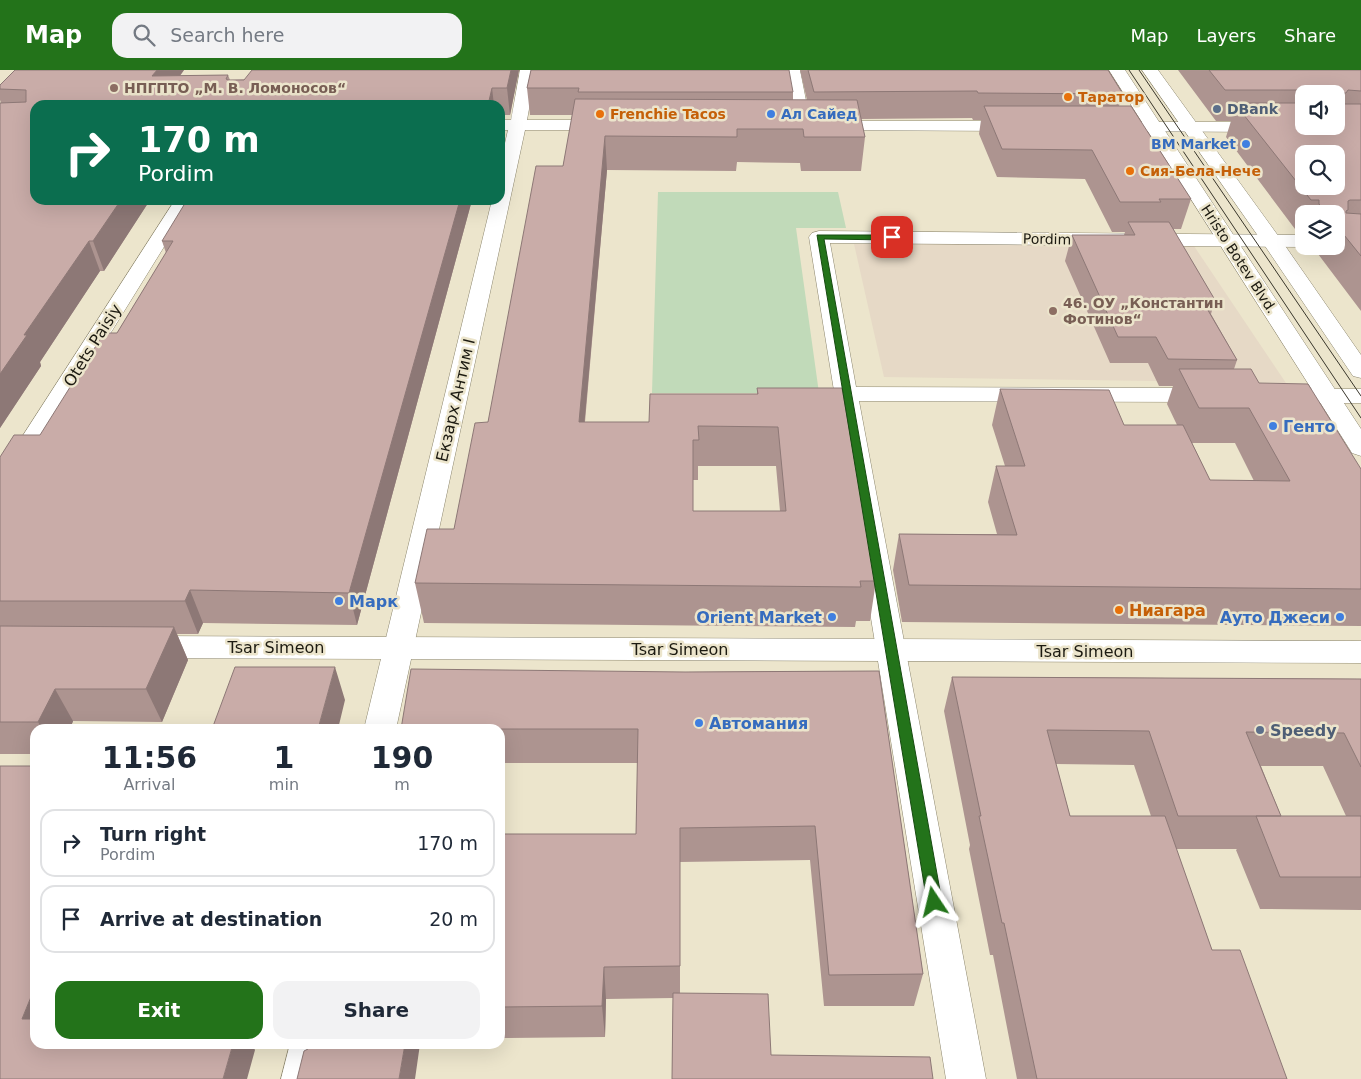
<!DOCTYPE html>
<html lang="en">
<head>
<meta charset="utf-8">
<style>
	body { margin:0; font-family:"DejaVu Sans",sans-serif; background:#f2f2f3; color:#1f2937; height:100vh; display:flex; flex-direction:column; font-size:19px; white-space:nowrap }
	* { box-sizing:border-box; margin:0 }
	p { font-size:16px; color:#747a83 }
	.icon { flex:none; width:28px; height:28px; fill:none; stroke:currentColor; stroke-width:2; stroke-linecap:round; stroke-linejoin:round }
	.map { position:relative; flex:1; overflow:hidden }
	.sheet { position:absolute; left:30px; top:654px; width:475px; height:325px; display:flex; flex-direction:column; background:#fff; border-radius:15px; box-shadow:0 5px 20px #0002 }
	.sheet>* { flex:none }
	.hud { position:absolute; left:30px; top:30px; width:475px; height:105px; border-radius:15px; box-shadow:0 5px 20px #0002; background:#0b6e4f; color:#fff; overflow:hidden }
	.buttons { position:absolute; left:1295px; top:15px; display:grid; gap:10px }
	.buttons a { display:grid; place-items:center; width:50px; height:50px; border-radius:10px; background:#fff; box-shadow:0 5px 20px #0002; font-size:25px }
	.pin { position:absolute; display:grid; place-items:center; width:42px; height:42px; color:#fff; margin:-21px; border-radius:10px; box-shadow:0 2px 8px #0006 }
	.me { position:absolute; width:55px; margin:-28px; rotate:350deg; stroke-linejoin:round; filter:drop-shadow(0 0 4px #0008) }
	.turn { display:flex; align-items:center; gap:18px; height:105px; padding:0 25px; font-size:22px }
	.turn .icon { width:65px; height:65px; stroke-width:2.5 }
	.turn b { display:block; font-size:35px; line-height:42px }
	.eta { display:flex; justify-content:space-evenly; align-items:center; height:85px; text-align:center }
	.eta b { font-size:30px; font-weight:700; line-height:35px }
	.action { display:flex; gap:10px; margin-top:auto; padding:10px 25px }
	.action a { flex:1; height:58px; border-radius:15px; background:#23731a; color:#fff; font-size:20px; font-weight:700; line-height:58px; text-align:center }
	.action a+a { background:#f2f2f3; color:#1f2937 }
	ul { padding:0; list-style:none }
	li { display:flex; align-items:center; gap:15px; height:68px; margin:0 10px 8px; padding:0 15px; border:2px solid #e0e1e3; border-radius:15px }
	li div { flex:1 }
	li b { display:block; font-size:19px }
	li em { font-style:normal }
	header { display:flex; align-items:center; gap:30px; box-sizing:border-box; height:70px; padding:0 25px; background:#23731a; color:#fff }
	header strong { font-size:24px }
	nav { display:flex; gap:28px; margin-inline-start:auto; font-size:18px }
	.search { width:350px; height:45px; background:#f2f2f3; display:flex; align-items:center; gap:12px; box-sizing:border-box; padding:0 18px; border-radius:15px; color:#747a83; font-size:19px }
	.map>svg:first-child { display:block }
	.education { fill:#e6d9c6 }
	.green { fill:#c1dab9 }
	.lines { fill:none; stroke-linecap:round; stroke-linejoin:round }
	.street-casing { stroke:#8c866e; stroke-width:1 }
	.secondary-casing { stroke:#8c866e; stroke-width:1 }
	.street { fill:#fff; fill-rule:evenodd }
	.secondary { fill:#fff; fill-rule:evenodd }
	.tram { stroke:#39362b; stroke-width:1 }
	.wall { fill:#ad9490; fill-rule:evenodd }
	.shaded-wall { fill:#8d7876 }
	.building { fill:#c9aca8; stroke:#8d7876; fill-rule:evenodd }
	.route { fill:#23731a; stroke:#174b11 }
	.education-dot { fill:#8d6e63; stroke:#ece5cc; stroke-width:2 }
	.food-dot { fill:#e8710a; stroke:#ece5cc; stroke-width:2 }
	.service-dot { fill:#5c6f8a; stroke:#ece5cc; stroke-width:2 }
	.shop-dot { fill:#3f7fe0; stroke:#ece5cc; stroke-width:2 }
	.labels { text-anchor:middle; stroke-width:5; stroke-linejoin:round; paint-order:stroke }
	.far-education-label { font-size:14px; font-weight:bold; fill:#785e54; stroke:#ece5cc; text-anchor:start }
	.far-food-label { font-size:14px; font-weight:bold; fill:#c56008; stroke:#ece5cc; text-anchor:start }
	.far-service-label { font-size:14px; font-weight:bold; fill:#4e5e75; stroke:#ece5cc; text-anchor:start }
	.far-shop-label { font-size:14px; font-weight:bold; fill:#366cbe; stroke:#ece5cc; text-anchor:start }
	.far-street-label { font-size:14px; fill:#1c1a11; stroke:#ece5cc }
	.street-label { font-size:16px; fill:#1c1a11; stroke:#ece5cc }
	.shop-label { font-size:16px; font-weight:bold; fill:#366cbe; stroke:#ece5cc; text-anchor:start }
	.food-label { font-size:16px; font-weight:bold; fill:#c56008; stroke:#ece5cc; text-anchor:start }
	.service-label { font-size:16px; font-weight:bold; fill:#4e5e75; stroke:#ece5cc; text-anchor:start }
</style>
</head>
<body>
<header>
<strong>Map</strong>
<div class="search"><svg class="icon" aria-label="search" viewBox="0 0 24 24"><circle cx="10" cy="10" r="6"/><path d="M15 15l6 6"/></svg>Search here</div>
<nav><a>Map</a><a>Layers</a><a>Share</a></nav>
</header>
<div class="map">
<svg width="1361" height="1009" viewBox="0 0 1361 1009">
	<rect width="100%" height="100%" fill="#ece5cc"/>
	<path class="education" d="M1192,173L1286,313L884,307L854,174Z"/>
	<path class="green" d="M658,122H838L846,158H796L819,323H652Z"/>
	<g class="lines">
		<defs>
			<path id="street" d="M520,0H536L527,50H608L614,51L616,55L614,59L608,60H525L396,659H364L492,130H500V95L508,60H500V50H511Z
				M784,0H800L811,56L809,60H797L795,56Z
				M826,51H1016L1022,52L1024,56L1022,60L1016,61L820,60L818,56L820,52Z
				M1106,52H1266L1272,53L1274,57L1272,61L1266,62L1100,61L1098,57L1100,53Z
				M175,130H193L9,427L0,429V401Z
				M819,161L1304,165V176H1307L1304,177L830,173L856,317L1207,318L1215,320L1219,325L1215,330L1207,332L859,331L986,1009H946L809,167L812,163Z
				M1303,319H1361V333H1303L1295,331L1291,326L1295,321Z
				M290,974H328L321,1009H281Z"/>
			<path id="secondary" d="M1109,0H1125L1361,359V386L1352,383L1349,378Z
				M1142,0H1158L1279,167L1361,285V308L1353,306L1263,173Z
				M144,566L1361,571V593L144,588L134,585L129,577L134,569Z"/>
		</defs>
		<use href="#street" class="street-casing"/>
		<use href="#secondary" class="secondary-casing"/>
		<use href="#street" class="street"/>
		<use href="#secondary" class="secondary"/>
		<path class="tram" d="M1129,0L1361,348
			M1139,0L1361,326"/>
	</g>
	<path class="wall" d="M184,0L180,6L228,5L230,10L519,0L510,45H500V35H35V130H150L104,201H100L40,292L41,296L0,358L1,33L0,30V15Z
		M531,0L793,22V30H807L800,0H1108L1123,24L1119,36L1191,129L1181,159H1173L1215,230L1211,244L1237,290L1234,299L1259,313L1361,399V556L902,552L893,500L899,464H997L988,432L996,396H1005L992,355L1000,319L1124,355H1177L1167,334L1173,316H1159L1148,293H1110L1065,191L1072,165H1124L1125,162H1112L1085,109L997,107L979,64L981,50H973L972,48L861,49L865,67L861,101H801L800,93L737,92L736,101L607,100L585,352H649L757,324V318L876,511L870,551H856L855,557L424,553L415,513L454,459L488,352L563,96L573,45H530L527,18ZM1192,373H1235L1254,411L1210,410ZM698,396H776L780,441H693V410H698Z
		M1178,0H1361V241L1312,176H1336V144H1304V164L1298,163L1226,67L1231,51H1216ZM1304,24H1336V56H1304Z
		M472,130L357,555L203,553L198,564H177L188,590L162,652L73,651L70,659H35V684H0V387L40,365L117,263L166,183L162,171Z
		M879,601L923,904L914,936H824L810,790L680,792V923L672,1009L673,928L606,929L605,967L500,968V764H636L638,693H500V659H401L685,602Z
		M952,607L1361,609V840L1260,839L1236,780L1237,779H1176L1212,880L1287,1009H1017L993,885H990L969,779L970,775L944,641ZM1056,694L1134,695L1151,746H1070ZM1261,696H1323L1346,746H1281Z"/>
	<path class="shaded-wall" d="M157,0H184L160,32L152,6Z
		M511,0H519L510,45L507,18Z
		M492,18L494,35H488Z
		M605,66L607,100L581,391L579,352Z
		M121,130H150L104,201L93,171Z
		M460,130H472L357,555L349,523Z
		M89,171L100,201L40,292L41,296L0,358V304L24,265Z
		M190,520L203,553L198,564L185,531Z
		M174,557L188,590L162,652L146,619Z
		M335,597L345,630L338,659H318Z
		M55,619L73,651L70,659H42L38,652Z
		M604,897L606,929L605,967L602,936Z
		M35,917V964L22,949Z
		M233,974H252L255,980L247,1009H223Z
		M405,974H420L415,1009H399Z"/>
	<path class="building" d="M15,0H157L152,6L228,5L226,9L228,10H244L252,0H511L507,18H492L488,35H35V130H121L93,171H89L24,265H27L0,304V33L26,32V20L0,19V15Z
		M531,0H789L793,22H578L579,18H527Z
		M808,0H1108L1123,24L978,23L977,21L814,22Z
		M1209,0H1361V21L1348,20L1346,23H1317L1315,20H1225Z
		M575,29L857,30L865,67H804L803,59H737V67L605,66L579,352H649L650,324H758L757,318H842L876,511H860L861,517L415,513L427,459H454L475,353L488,352L536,96H563ZM698,356L778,357L786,441H693V370H699Z
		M1236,33H1304V56H1336V34H1361V130H1350L1348,131V140L1346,141V143L1361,144V186L1336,155V144H1327L1319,134V130H1311L1236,35H1238ZM1304,84H1336V116H1304Z
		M984,36H1131L1191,129H1159L1161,132H1120L1092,80L1002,79Z
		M187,130H460L349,523L190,520L185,531H0V387L14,365H40L104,263H117L173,171H162Z
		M1128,152H1169L1215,230H1202L1237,290L1168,289L1156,267H1118L1072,165H1135Z
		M1179,299H1251L1259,313L1308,314L1361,399V519L909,515L899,464L1017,465L996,396H1025L1000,319L1109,320L1124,355H1183L1210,410L1290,411L1249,338H1199Z
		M0,556L174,557L146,619H55L38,652H0Z
		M235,597H335L318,659H212Z
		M411,599L685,602L879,601L923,904L829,905L815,756L680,758V896L604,897L602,936L500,937V764H636L638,659H401Z
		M952,607L1361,609V697L1344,663L1246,662L1281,746H1178L1149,661L1047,660L1070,746H1165L1212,880H1240L1287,1009H1037L1004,853H1002L979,746H981Z
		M0,696H35V917L22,949H35V974H233L223,1009H0Z
		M1256,746H1361V807H1280Z
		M673,923L768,924L771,985L930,987L933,1009H672Z
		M309,974H405L399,1009H297L304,981L308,979Z"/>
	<path class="route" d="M817,165H892L896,167L892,170L824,169L942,832L940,837L934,839L929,837L927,832Z"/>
	<g class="education-dot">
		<circle cx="114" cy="18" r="5"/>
		<circle cx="1053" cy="241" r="5"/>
	</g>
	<g class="food-dot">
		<circle cx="1068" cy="27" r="5"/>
		<circle cx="600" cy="44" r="5"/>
		<circle cx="1130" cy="101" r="5"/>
		<circle cx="1119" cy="540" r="5"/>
	</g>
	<g class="service-dot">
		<circle cx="1217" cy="39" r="5"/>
		<circle cx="1260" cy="660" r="5"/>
	</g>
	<g class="shop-dot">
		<circle cx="771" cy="44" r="5"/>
		<circle cx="1246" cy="74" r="5"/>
		<circle cx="1273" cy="356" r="5"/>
		<circle cx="339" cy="531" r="5"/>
		<circle cx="832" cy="547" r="5"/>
		<circle cx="1340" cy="547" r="5"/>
		<circle cx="699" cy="653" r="5"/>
	</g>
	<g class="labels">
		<g class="far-education-label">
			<text x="124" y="23">НПГПТО „М. В. Ломоносов“</text>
			<text x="1063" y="238">46. ОУ „Константин<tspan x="1063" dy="16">Фотинов“</tspan></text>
		</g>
		<g class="far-food-label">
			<text x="1078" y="32">Таратор</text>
			<text x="610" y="49">Frenchie Tacos</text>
			<text x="1140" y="106">Сия-Бела-Нече</text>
		</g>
		<g class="far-service-label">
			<text x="1227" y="44">DBank</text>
		</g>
		<g class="far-shop-label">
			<text x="781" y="49">Ал Сайед</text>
			<text x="1236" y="79" text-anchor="end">BM Market</text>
		</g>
		<g class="far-street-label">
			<text transform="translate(1047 169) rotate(1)" y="5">Pordim</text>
			<text transform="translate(1239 189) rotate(57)" y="5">Hristo Botev Blvd.</text>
		</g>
		<g class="street-label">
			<text transform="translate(92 275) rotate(-58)" y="6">Otets Paisiy</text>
			<text transform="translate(455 330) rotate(-77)" y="6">Екзарх Антим I</text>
			<text x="276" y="583">Tsar Simeon</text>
			<text x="680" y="585">Tsar Simeon</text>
			<text x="1085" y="587">Tsar Simeon</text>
		</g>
		<g class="shop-label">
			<text x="1283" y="362">Генто</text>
			<text x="349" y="537">Марк</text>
			<text x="822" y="553" text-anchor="end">Orient Market</text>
			<text x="1330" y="553" text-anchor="end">Ауто Джеси</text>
			<text x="709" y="659">Автомания</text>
		</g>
		<g class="food-label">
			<text x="1129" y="546">Ниагара</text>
		</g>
		<g class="service-label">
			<text x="1270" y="666">Speedy</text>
		</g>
	</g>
</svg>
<div class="buttons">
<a><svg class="icon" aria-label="sound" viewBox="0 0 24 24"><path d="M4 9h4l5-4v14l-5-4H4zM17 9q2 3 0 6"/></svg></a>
<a><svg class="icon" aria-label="search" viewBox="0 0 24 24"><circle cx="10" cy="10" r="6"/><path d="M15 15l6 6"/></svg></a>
<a><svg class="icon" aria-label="layers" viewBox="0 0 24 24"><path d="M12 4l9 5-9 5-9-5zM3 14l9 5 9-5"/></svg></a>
</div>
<div class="pin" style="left:892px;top:167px;background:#d93025"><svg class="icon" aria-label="arrive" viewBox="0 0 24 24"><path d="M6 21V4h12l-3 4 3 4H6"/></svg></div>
<svg class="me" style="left:934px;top:832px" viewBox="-20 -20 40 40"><path d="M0-17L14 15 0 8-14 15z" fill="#23731a" stroke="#fff" stroke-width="4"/></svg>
<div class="hud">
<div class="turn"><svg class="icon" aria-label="right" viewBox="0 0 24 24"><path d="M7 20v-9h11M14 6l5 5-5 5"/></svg><div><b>170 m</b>Pordim</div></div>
</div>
<section class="sheet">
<div class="eta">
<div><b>11:56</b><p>Arrival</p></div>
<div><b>1</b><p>min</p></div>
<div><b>190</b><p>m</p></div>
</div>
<ul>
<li><svg class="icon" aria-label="right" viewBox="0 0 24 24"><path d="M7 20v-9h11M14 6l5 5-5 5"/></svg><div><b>Turn right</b><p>Pordim</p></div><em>170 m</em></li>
<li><svg class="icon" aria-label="arrive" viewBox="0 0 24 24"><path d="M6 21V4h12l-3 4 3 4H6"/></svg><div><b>Arrive at destination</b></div><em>20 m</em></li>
</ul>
<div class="action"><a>Exit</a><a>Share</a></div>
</section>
</div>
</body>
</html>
